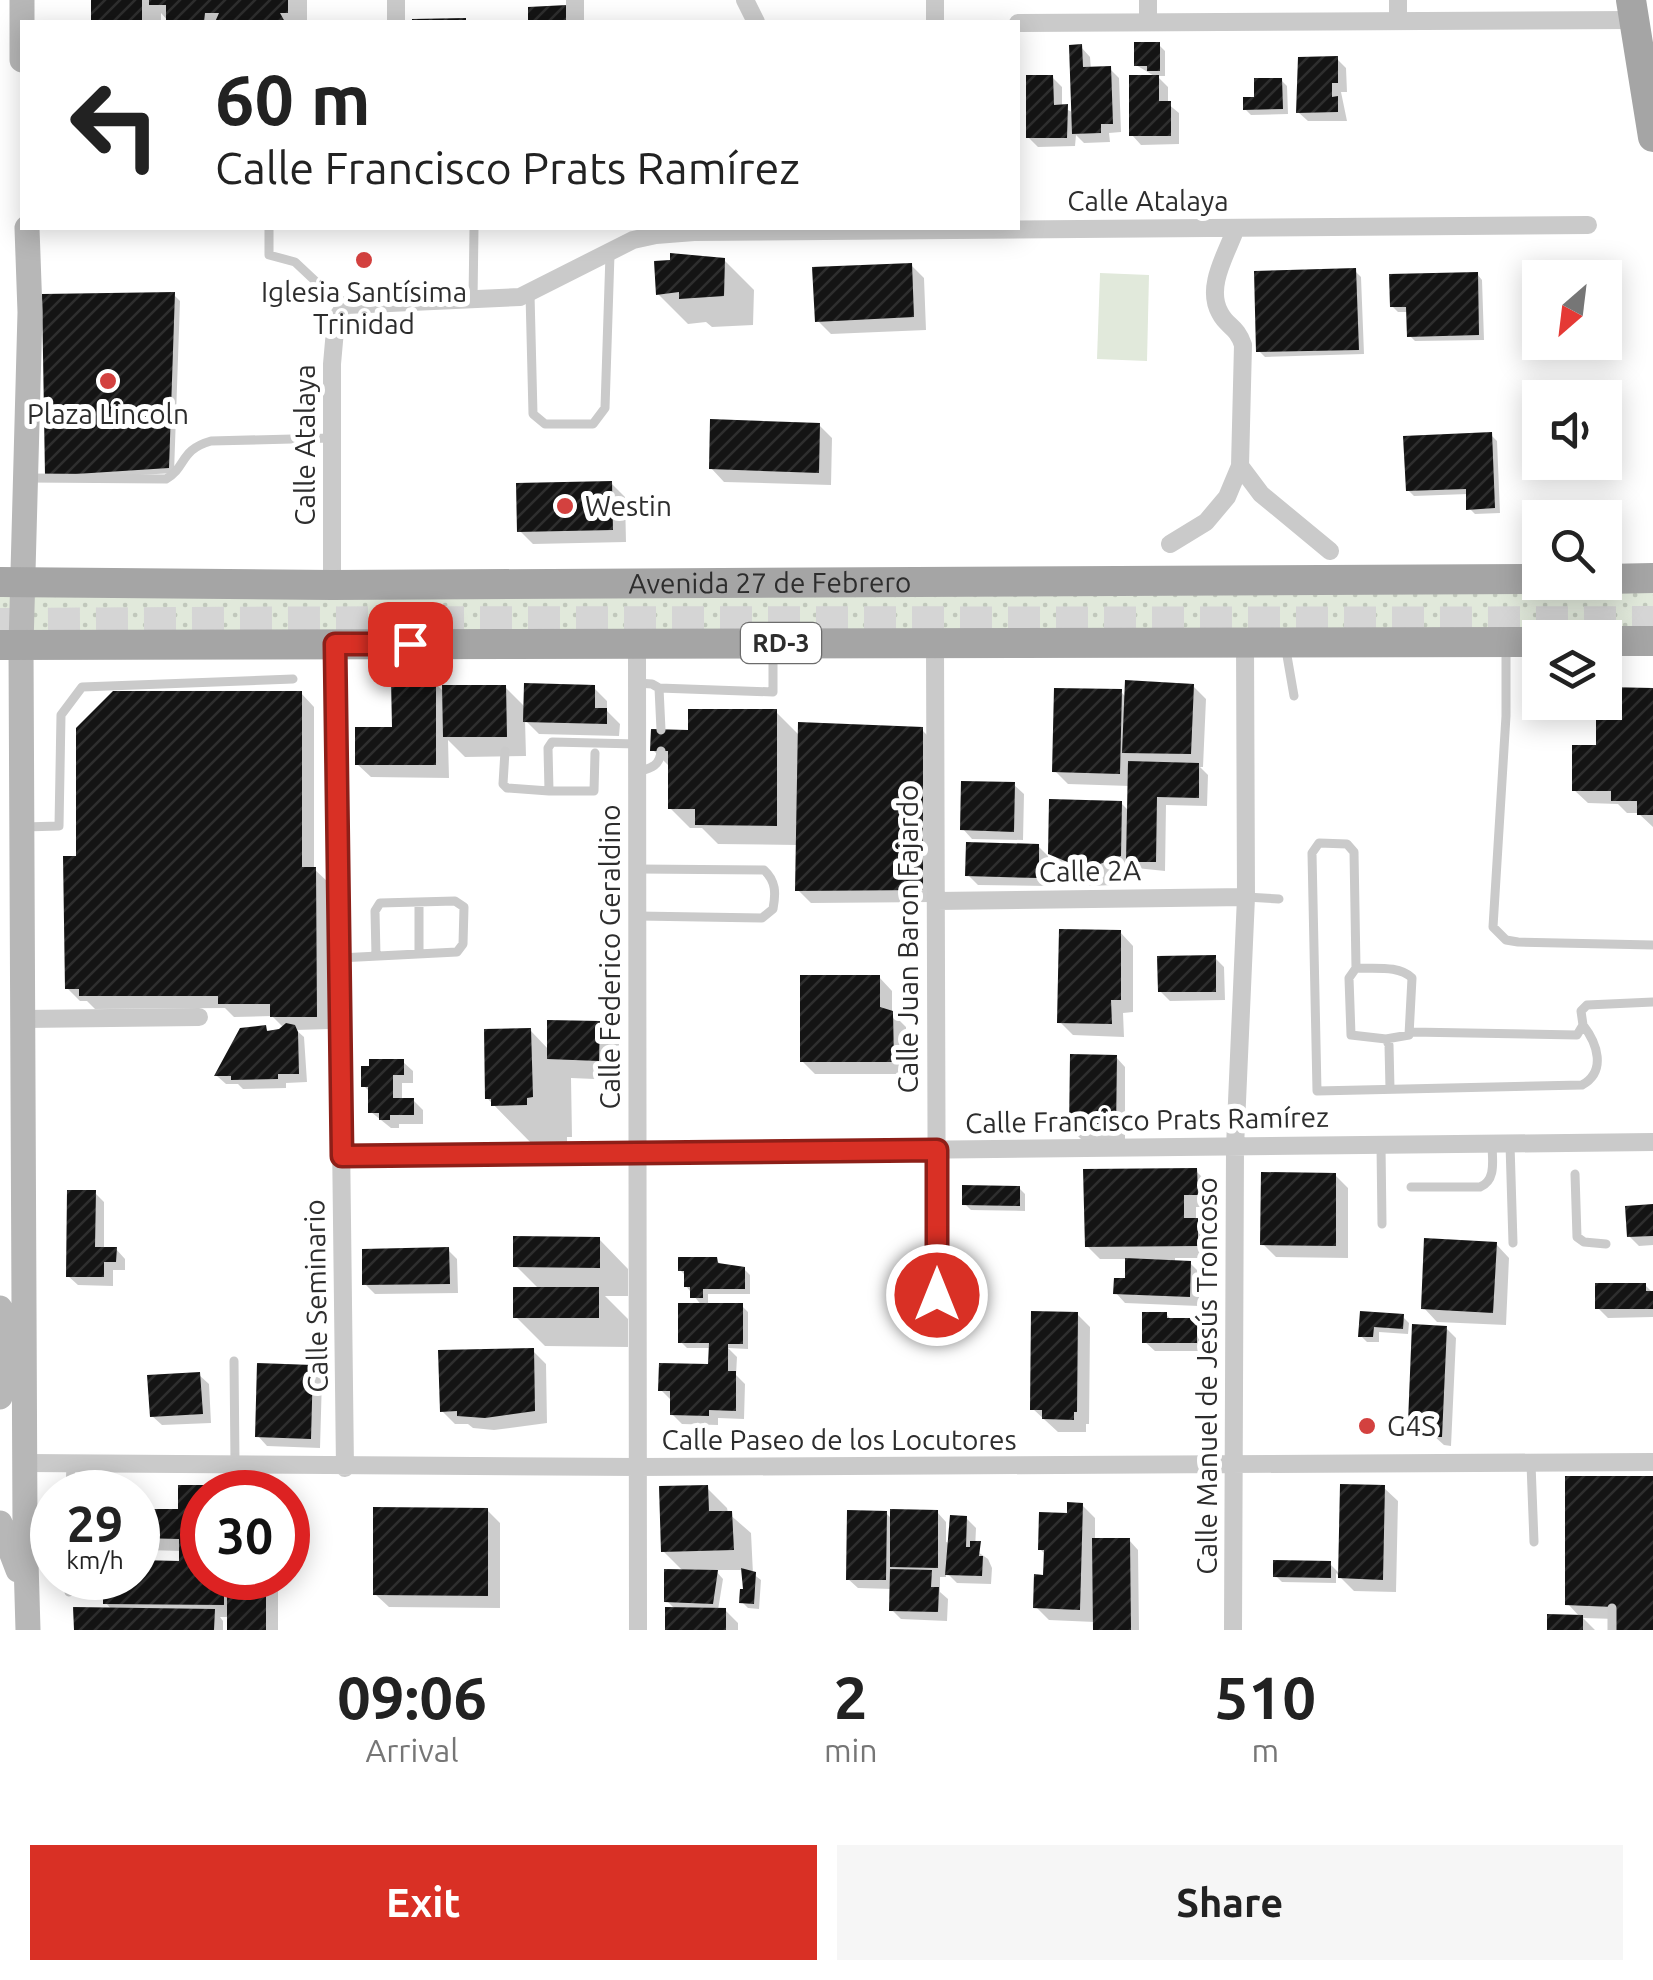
<!DOCTYPE html>
<html lang="en">
<head>
<meta charset="utf-8">
<style>
	body { margin:0; font-family:Ubuntu,sans-serif; background:#f6f6f6; color:#222; height:100vh; display:flex; flex-direction:column; font-size:38px; white-space:nowrap }
	* { box-sizing:border-box; margin:0 }
	p { font-size:32px; color:#767676 }
	.icon { flex:none; width:55px; height:55px; fill:none; stroke:currentColor; stroke-width:2; stroke-linecap:round; stroke-linejoin:round }
	.map { position:relative; height:1630px; overflow:hidden }
	.details { display:flex; flex-direction:column; background:#fff; flex:1 }
	.details>* { flex:none }
	.banner { position:absolute; left:20px; top:20px; width:1000px; height:210px; border-radius:0px; box-shadow:0 5px 25px #0003; background:#fff; color:#222; overflow:hidden }
	.needle { width:65px; rotate:208deg }
	.fabs { position:absolute; left:1522px; top:260px; display:grid; gap:20px }
	.fabs a { display:grid; place-items:center; width:100px; height:100px; border-radius:0px; background:#fff; box-shadow:0 5px 25px #0003; font-size:50px }
	.speed { position:absolute; left:30px; top:1470px; display:flex; gap:20px; font-size:50px; font-weight:700; text-align:center }
	.speed>* { display:grid; place-content:center; width:130px; height:130px; border-radius:50%; background:#fff; box-shadow:0 5px 25px #0003; line-height:1 }
	.speed small { font-size:25px; font-weight:400 }
	.speed .limit { border:15px solid #d22; background:#fff; color:#111 }
	.pin { position:absolute; display:grid; place-items:center; width:85px; height:85px; color:#fff; margin:-42px; border-radius:20px; box-shadow:0 5px 15px #0006 }
	.me { position:absolute; width:110px; margin:-55px; rotate:0deg; stroke-linejoin:round; filter:drop-shadow(0 0 8px #0008) }
	.turn { display:flex; align-items:center; gap:35px; height:210px; padding:0 30px; font-size:45px }
	.turn .icon { width:130px; height:130px; stroke-width:2.5 }
	.turn b { display:block; font-size:70px; line-height:85px }
	.eta { display:flex; justify-content:space-evenly; align-items:center; height:170px; text-align:center }
	.eta b { font-size:60px; font-weight:700; line-height:70px }
	.button { display:flex; gap:20px; margin-top:auto; padding:20px 30px }
	.button a { flex:1; height:115px; border-radius:0px; background:#d93025; color:#fff; font-size:40px; font-weight:700; line-height:115px; text-align:center }
	.button a+a { background:#f6f6f6; color:#222 }
	.map>svg:first-child { display:block }
	.park { fill:url(#park-dots) }
	.garden { fill:#e1e9db }
	.shadow { fill:#0003; fill-rule:evenodd }
	.building { fill:url(#building-hatch) }
	.lines { fill:none; stroke-linecap:round; stroke-linejoin:round }
	.motorway-tunnel { stroke:#d5d5d5; stroke-width:32; stroke-dasharray:32 16; stroke-linecap:butt }
	.service { stroke:#cacaca; stroke-width:9 }
	.minor { stroke:#cacaca; stroke-width:18 }
	.secondary { stroke:#b7b7b7; stroke-width:25 }
	.primary { stroke:#a5a5a5; stroke-width:30 }
	.route-casing { stroke:#8d1f18; stroke-width:25 }
	.route { stroke:#d93025; stroke-width:18 }
	.poi-dot { fill:#d3413f; stroke:#fff; stroke-width:4 }
	.labels { text-anchor:middle; stroke-width:10; stroke-linejoin:round; paint-order:stroke }
	.shield { fill:#fff; stroke:#6c6c6c; stroke-width:2.5 }
	.shield-label { font-size:25px; font-weight:bold; fill:#2d2d2d }
	.street-label { font-size:28px; fill:#2d2d2d; stroke:#fff }
	.poi-label { font-size:28px; fill:#2d2d2d; stroke:#fff }
</style>
</head>
<body>
<div class="map">
<svg width="1653" height="1630" viewBox="0 0 1653 1630">
	<defs>
		<pattern id="park-dots" width="8" height="8" patternUnits="userSpaceOnUse" patternTransform="scale(2.5)"><rect width="8" height="8" fill="#e1e9db"/><path d="M2 2h.1M6 6h.1" fill="none" stroke="#c1c8bc" stroke-width="1.8" stroke-linecap="round"/></pattern>
		<pattern id="building-hatch" width="6" height="6" patternUnits="userSpaceOnUse" patternTransform="scale(2.5)"><rect width="6" height="6" fill="#141414"/><path d="M-1 1l2-2M0 6l6-6M5 7l2-2" fill="none" stroke="#2e2e2e"/></pattern>
	</defs>
	<rect width="100%" height="100%" fill="#fff"/>
	<path class="park" d="M1653,583V635L0,638V591L1401,587Z"/>
	<path class="garden" d="M1100,273L1149,275L1147,361L1097,359Z"/>
	<path class="shadow" d="M93,0H307V22H169L161,13V22H93Z
		M1159,45L1165,51V76H1157L1168,87V104L1179,113V144L1141,145L1132,135L1156,77L1136,65Z
		M1081,47L1090,57L1091,70L1110,69L1119,78L1121,132L1109,133L1110,142L1084,143L1076,135L1075,146L1038,147L1028,137L1052,77L1062,87V107L1074,113Z
		M1337,59L1346,68L1347,92H1341L1347,121H1308L1298,112Z
		M1281,80L1287,86L1288,114L1251,115L1245,109Z
		M724,260L754,290L753,325L712,327L706,322L688,324L658,294Z
		M911,265L924,278L926,330L831,334L817,320Z
		M1355,271L1361,277L1364,354L1265,357L1259,351Z
		M1477,274L1482,280L1484,340L1415,341L1409,335V312H1398L1392,306Z
		M174,295L180,301L174,473L53,480Z
		M819,425L832,438L831,485L724,482L711,468Z
		M1491,435L1497,441L1500,513L1475,514L1469,508L1468,494L1414,496L1408,490Z
		M611,483L625,497L626,542L533,544L520,531Z
		M435,683L444,692L505,687L526,708L594,688L607,701V711L620,724L619,736L539,734L525,720L526,756L465,757L448,740L449,778L371,777L357,764L394,730Z
		M1193,686L1206,699L1203,767H1200L1208,775L1207,806L1166,805L1165,871L1136,868L1112,877L1113,885L1090,886L1051,853L1121,803L1130,812V786L1068,784L1055,771L1121,692L1127,698Z
		M1605,690H1653V827L1638,813H1627L1618,804L1588,803L1574,790L1598,748Z
		M301,693L314,707V869L328,882L330,1029L296,1030L304,1037L307,1082L286,1083V1088L243,1089L238,1084H226L217,1076L265,1028L270,1033L284,1028L272,1016L234,1017L225,1008L95,1009L87,1001H80L67,988L79,858Z
		M776,712L800,736L922,730L935,743V902L811,903L798,890V845L718,844L702,828H690L670,808V767L653,750L691,732Z
		M1014,785L1024,794L1023,840L972,839L963,829Z
		M1038,846L1048,856L1047,886L978,885L968,875Z
		M1120,932L1133,946V1012L1123,1013L1124,1037L1073,1035L1060,1022Z
		M1215,958L1224,967L1225,1000L1170,1001L1160,991Z
		M879,977L892,991V1013L906,1027V1074H815L802,1061Z
		M598,1024L619,1044L618,1080L571,1078L572,1137H567V1145L534,1146L487,1098L530,1030L549,1050Z
		M1116,1057L1125,1067V1140L1081,1139L1072,1130Z
		M403,1062L413,1071V1083H402V1100H413L423,1110V1124H399V1128H391L371,1112V1093L363,1085L372,1068Z
		M1196,1171L1209,1184L1210,1207H1196V1220L1210,1233V1258H1175V1263H1190L1200,1273L1199,1306L1125,1303L1116,1293L1127,1281L1128,1259H1100L1087,1246Z
		M1335,1175L1348,1188V1258L1276,1257L1263,1244Z
		M1019,1188L1025,1194V1211L971,1210L965,1204Z
		M95,1193L104,1202V1249H116L125,1259V1270H113V1286L78,1285L68,1276Z
		M1653,1207V1245L1639,1246L1629,1236Z
		M599,1239L628,1269V1296H605L628,1319V1347L545,1346L516,1317L539,1289L516,1266Z
		M1496,1244L1509,1258L1506,1325L1437,1322L1424,1308Z
		M448,1250L457,1259L458,1293L375,1294L365,1284Z
		M716,1260L723,1266L744,1269L750,1275V1294H708V1306H742L748,1312V1349L728,1348L737,1357L736,1375L745,1384L744,1419L718,1418V1425L682,1424L672,1414L670,1399L661,1390L711,1367V1348H687L681,1342L702,1306L686,1286V1276L680,1270Z
		M1645,1285L1653,1293V1317L1608,1318L1598,1308Z
		M1077,1314L1090,1327L1089,1424H1086V1432H1058L1033,1409Z
		M1166,1314L1172,1321H1196L1205,1330V1351H1155L1145,1342Z
		M1362,1314L1403,1317L1409,1323L1408,1334L1379,1332V1342H1367L1361,1336Z
		M1446,1328L1456,1338L1451,1446L1444,1445L1434,1436L1435,1431L1420,1430L1411,1421Z
		M533,1351L546,1364L547,1423L494,1430L473,1428L468,1424H455L442,1411Z
		M312,1368L322,1378L320,1448L267,1446L258,1436Z
		M199,1375L209,1384L211,1423L162,1425L152,1416Z
		M1653,1479V1630L1616,1619L1583,1618L1595,1630H1550L1580,1617L1568,1604Z
		M181,1487L223,1488L228,1492H202V1578H278V1630H230V1617H220L223,1621V1630H76L112,1610L106,1603L105,1578H138V1492H92V1490H136L149,1503V1512H181ZM147,1550L181,1551V1563H147Z
		M707,1488L727,1508L728,1513L751,1533L753,1574L761,1580L759,1609L748,1608L742,1602L746,1592L744,1570H715L723,1579L718,1610H725L738,1623V1630H667L675,1609L667,1601L684,1572L663,1551Z
		M1384,1488L1398,1501L1396,1592L1354,1591L1336,1573V1583L1282,1582L1276,1576L1330,1564L1340,1574Z
		M1082,1505L1095,1518V1540H1129L1138,1550L1139,1630H1095V1622L1049,1620L1036,1607L1046,1577V1555L1040,1549Z
		M487,1510L500,1523V1608L389,1607L375,1594Z
		M937,1512L946,1522V1542L950,1543L966,1518L976,1528L975,1550L988,1559L992,1568L991,1584L957,1583L946,1572V1577H940V1592L948,1599L947,1621L901,1619L892,1610V1589L858,1588L848,1579L886,1513L893,1520Z"/>
	<path class="building" d="M91,0H142V22H91Z
		M149,0H288V13H280L285,22H215L219,13H205L204,22H166V5H149Z
		M567,5L568,22H528V7Z
		M466,18V22H412V19Z
		M1134,42H1160V71H1147V66H1134Z
		M1082,44L1083,67L1111,66L1113,124H1101V133L1072,134L1069,45Z
		M1338,56V83H1332V97L1338,96V112L1296,113L1298,57Z
		M1026,75H1053L1054,105L1068,104L1067,138H1026Z
		M1129,75H1159V101H1171V136H1129Z
		M1254,78H1282L1283,109L1243,110V97H1254Z
		M670,253L725,258L724,296L679,299V292L656,295L654,261L670,260Z
		M912,263L914,317L815,322L812,267Z
		M1356,268L1359,350L1256,352L1254,271Z
		M1478,272L1479,335L1407,337L1406,307H1390L1389,274Z
		M175,292L169,468L45,476L42,294Z
		M710,419L820,423L819,473L709,469Z
		M1492,432L1495,508L1466,510V489L1406,491L1403,436Z
		M612,481L613,530L517,532L516,483Z
		M391,680H436V765H355V727H392Z
		M1125,680L1194,684L1191,754L1122,753Z
		M524,683L595,685V708H607V724L523,722Z
		M442,685H506L507,737H443Z
		M1605,687L1653,688V815H1637V801H1611V791H1572V745H1596V702H1605Z
		M1054,688L1122,689L1120,774L1052,772Z
		M113,691H302V867H316L317,1017H270V1004H218V996H79V989H65L63,856H76V728Z
		M688,709H777V826L695,825V809H668V751H650L651,729L688,730Z
		M798,722L923,727V890L795,891Z
		M1128,761L1199,763V798L1157,797L1156,862H1126Z
		M961,781L1015,782L1014,832L960,830Z
		M1049,799L1122,801L1121,856L1100,864L1101,873H1074L1070,863L1048,854Z
		M966,842L1039,844V878L965,876Z
		M1059,929L1121,930V1000H1111L1112,1024L1057,1023Z
		M1216,955V992H1158L1157,956Z
		M800,975H880V1007L893,1011L894,1062H800Z
		M547,1020L600,1021L599,1061L547,1059Z
		M286,1023L295,1025L298,1032L299,1074H278V1079L231,1080V1076H214L240,1028L266,1025L267,1031L279,1029Z
		M531,1028L533,1097L527,1098V1105L491,1106V1099H485L484,1029Z
		M1070,1054L1117,1055L1116,1131H1069Z
		M369,1059H404V1075H393V1098H414V1115H390V1120H379V1113H368V1087H361V1066H369Z
		M1197,1168L1198,1195H1184V1218H1198V1246L1085,1247L1083,1169Z
		M1261,1172L1336,1173V1246L1260,1245Z
		M962,1185L1020,1186V1206L962,1205Z
		M67,1190H96L95,1247H117L116,1262H104V1277H66Z
		M1653,1204V1236L1627,1237L1625,1206Z
		M513,1236L600,1237V1268L513,1267Z
		M1424,1238L1497,1242L1493,1313L1421,1309Z
		M449,1247L450,1284L362,1285V1249Z
		M678,1257H717L718,1263L745,1267V1289H703V1298H690V1287H684V1271H678Z
		M1125,1258L1191,1261L1190,1297L1113,1294L1114,1278H1125Z
		M1595,1283H1646V1291H1653V1309H1595Z
		M513,1287H599V1318H513Z
		M678,1303H743V1344H728V1371H736V1411L709,1410V1416L670,1415V1391H658L659,1363L708,1364L709,1343H678Z
		M1031,1311L1078,1312L1077,1412H1074V1420L1042,1419V1410H1030Z
		M1360,1311L1404,1314L1403,1329L1374,1327L1373,1337H1358Z
		M1142,1312H1167V1318H1197V1343H1142Z
		M1412,1324L1447,1326L1442,1437H1432V1423L1408,1422Z
		M534,1348L535,1411L485,1418L457,1416V1411L440,1412L438,1350Z
		M257,1363L313,1365L311,1439L255,1437Z
		M200,1372L203,1414L150,1417L147,1375Z
		M1565,1476H1653V1630H1613V1607L1565,1605Z
		M1340,1484L1385,1485L1383,1580L1338,1578Z
		M178,1485H224V1492H202V1578H224V1605L103,1604V1578H138V1560L179,1561V1539L138,1538V1509H178Z
		M708,1485L709,1511H732L734,1550L661,1552L659,1486Z
		M90,1487H137V1492H90Z
		M1067,1502L1083,1503L1080,1610L1033,1608L1034,1574L1043,1575L1044,1550H1038L1039,1512L1067,1513Z
		M373,1507L488,1508V1596L373,1595Z
		M890,1509L938,1510V1568L890,1567Z
		M847,1510L887,1511L886,1580H846Z
		M950,1515L967,1516L966,1547H970V1541H981L979,1556H983L982,1576L945,1575Z
		M1092,1538H1130L1131,1630H1093Z
		M1273,1560L1331,1561V1578L1273,1577Z
		M741,1568L756,1572L754,1604L739,1603L740,1589H743Z
		M664,1569L718,1570L713,1604L664,1602Z
		M890,1569L932,1570L931,1587H939L938,1612L889,1611Z
		M227,1578H266V1630H227Z
		M73,1607L215,1609L214,1630H74Z
		M665,1607L726,1608V1630H665Z
		M1547,1614L1583,1615V1630H1547Z"/>
	<g class="lines">
		<path class="motorway-tunnel" d="M0,624C551,620 1102,624 1653,622"/>
		<path class="service" d="M269,228V255L295,262L343,307
			M530,294L533,414L545,424H593L605,408L610,254
			M473,300L474,228
			M28,478L166,479C187,467 179,450 211,441L331,438
			M1506,645V716L1493,927L1506,940L1518,942L1653,945
			M1286,650L1294,696
			M637,683L652,684L659,688L661,730
			M659,688L773,692V651
			M505,751L503,784L507,788L549,791
			M595,753L594,791H549L548,748L552,742L637,744
			M637,772C651,768 660,766 661,751
			M24,827L59,826L61,715L82,687L293,679
			M1246,897L1279,899
			M419,902V954
			M638,916L762,918L773,909C776,893 776,881 764,870L638,869
			M339,958L457,952L463,944L464,907L455,901L380,903L375,911L376,956
			M1356,968L1354,852L1347,844L1319,843L1312,853L1317,1091L1582,1085C1607,1071 1597,1043 1583,1025
			M1356,968C1375,969 1399,965 1412,978L1409,1035L1386,1039L1351,1035L1349,978Z
			M1411,1032L1577,1035L1583,1025L1581,1011L1587,1005L1653,1002
			M1386,1039L1389,1045L1390,1089
			M1510,1144L1513,1243
			M1381,1145L1382,1224
			M1575,1174L1577,1237L1584,1242L1606,1244
			M1411,1187H1480C1497,1180 1492,1159 1492,1144
			M234,1361L235,1463
			M1531,1464L1534,1542
			M70,1492L71,1464
			M69,1592L70,1578
			M1612,1608V1630"/>
		<path class="minor" d="M745,0L756,22
			M935,0V22
			M1148,0V22
			M1398,20V0
			M396,22V0
			M575,22V0
			M1018,23L1634,20
			M1240,466L1261,494L1330,551
			M1170,544L1206,522L1227,497L1240,466L1243,345C1237,326 1227,327 1220,313C1205,287 1227,253 1236,228
			M332,585V364L336,319L346,305L520,297L633,240L656,235L694,232L1588,225
			M935,643L937,1295
			M335,644L345,1468
			M637,644L638,1630
			M936,901L1246,897
			M23,1019L199,1017
			M341,1156L1653,1142
			M25,1463L637,1467L1653,1462
			M1233,1630L1235,1147L1246,897L1245,642"/>
		<path class="secondary" d="M22,0V60
			M27,228L30,312L21,646L25,1527L28,1630
			M0,1308V1397
			M0,1523L18,1570"/>
		<g class="primary">
			<path d="M1631,0L1653,137"/>
			<path d="M1605,579L1653,578"/>
			<path id="s1" d="M0,582L332,585L1540,579"/>
			<path d="M1605,641H1653"/>
			<path d="M0,645L1540,642"/>
		</g>
	</g>
	<g class="lines">
		<defs>
			<path id="route" d="M410,644H335L342,1156L937,1150V1295"/>
		</defs>
		<use href="#route" class="route-casing"/>
		<use href="#route" class="route"/>
	</g>
	<g class="poi-dot">
		<circle cx="364" cy="260" r="10"/>
		<circle cx="108" cy="381" r="10"/>
		<circle cx="565" cy="506" r="10"/>
		<circle cx="1367" cy="1426" r="10"/>
	</g>
	<g class="labels">
		<rect class="shield" x="741" y="623" width="80" height="40" rx="8"/>
		<g class="shield-label">
			<text x="781" y="652">RD-3</text>
		</g>
		<g class="street-label">
			<text x="1148" y="211">Calle Atalaya</text>
			<text transform="translate(305 445) rotate(-90)" y="10">Calle Atalaya</text>
			<text dy="10" stroke="none"><textPath href="#s1" startOffset="770">Avenida 27 de Febrero</textPath></text>
			<text transform="translate(1090 871) rotate(-1)" y="10">Calle 2A</text>
			<text transform="translate(908 939) rotate(-90)" y="10">Calle Juan Baron Fajardo</text>
			<text transform="translate(610 957) rotate(-90)" y="10">Calle Federico Geraldino</text>
			<text transform="translate(1147 1120) rotate(-1)" y="10">Calle Francisco Prats Ramírez</text>
			<text transform="translate(316 1296) rotate(-91)" y="10">Calle Seminario</text>
			<text transform="translate(1207 1376) rotate(-90)" y="10">Calle Manuel de Jesús Troncoso</text>
			<text x="839" y="1450">Calle Paseo de los Locutores</text>
		</g>
		<g class="poi-label">
			<text x="364" y="302">Iglesia Santísima<tspan x="364" dy="32">Trinidad</tspan></text>
			<text x="108" y="424">Plaza Lincoln</text>
			<text x="585" y="516" text-anchor="start">Westin</text>
			<text x="1387" y="1436" text-anchor="start">G4S</text>
		</g>
	</g>
</svg>
<div class="fabs">
<a><svg class="needle" viewBox="-14 -14 28 28"><path d="M0-13l5 13h-10z" fill="#e53935"/><path d="M0 13l5-13h-10z" fill="#767676"/></svg></a>
<a><svg class="icon" aria-label="sound" viewBox="0 0 24 24"><path d="M4 9h4l5-4v14l-5-4H4zM17 9q2 3 0 6"/></svg></a>
<a><svg class="icon" aria-label="search" viewBox="0 0 24 24"><circle cx="10" cy="10" r="6"/><path d="M15 15l6 6"/></svg></a>
<a><svg class="icon" aria-label="layers" viewBox="0 0 24 24"><path d="M12 4l9 5-9 5-9-5zM3 14l9 5 9-5"/></svg></a>
</div>
<div class="speed"><div>29<small>km/h</small></div><div class="limit">30</div></div>
<div class="pin" style="left:410px;top:644px;background:#d93025"><svg class="icon" aria-label="arrive" viewBox="0 0 24 24"><path d="M6 21V4h12l-3 4 3 4H6"/></svg></div>
<svg class="me" style="left:937px;top:1295px" viewBox="-20 -20 40 40"><circle r="17" fill="#d93025" stroke="#fff" stroke-width="3"/><path d="M0-11L8 9 0 5-8 9z" fill="#fff"/></svg>
<div class="banner">
<div class="turn"><svg class="icon" aria-label="left" viewBox="0 0 24 24"><path d="M17 20v-9H6M10 6l-5 5 5 5"/></svg><div><b>60 m</b>Calle Francisco Prats Ramírez</div></div>
</div>
</div>
<section class="details">
<div class="eta">
<div><b>09:06</b><p>Arrival</p></div>
<div><b>2</b><p>min</p></div>
<div><b>510</b><p>m</p></div>
</div>
<div class="button"><a>Exit</a><a>Share</a></div>
</section>
</body>
</html>
